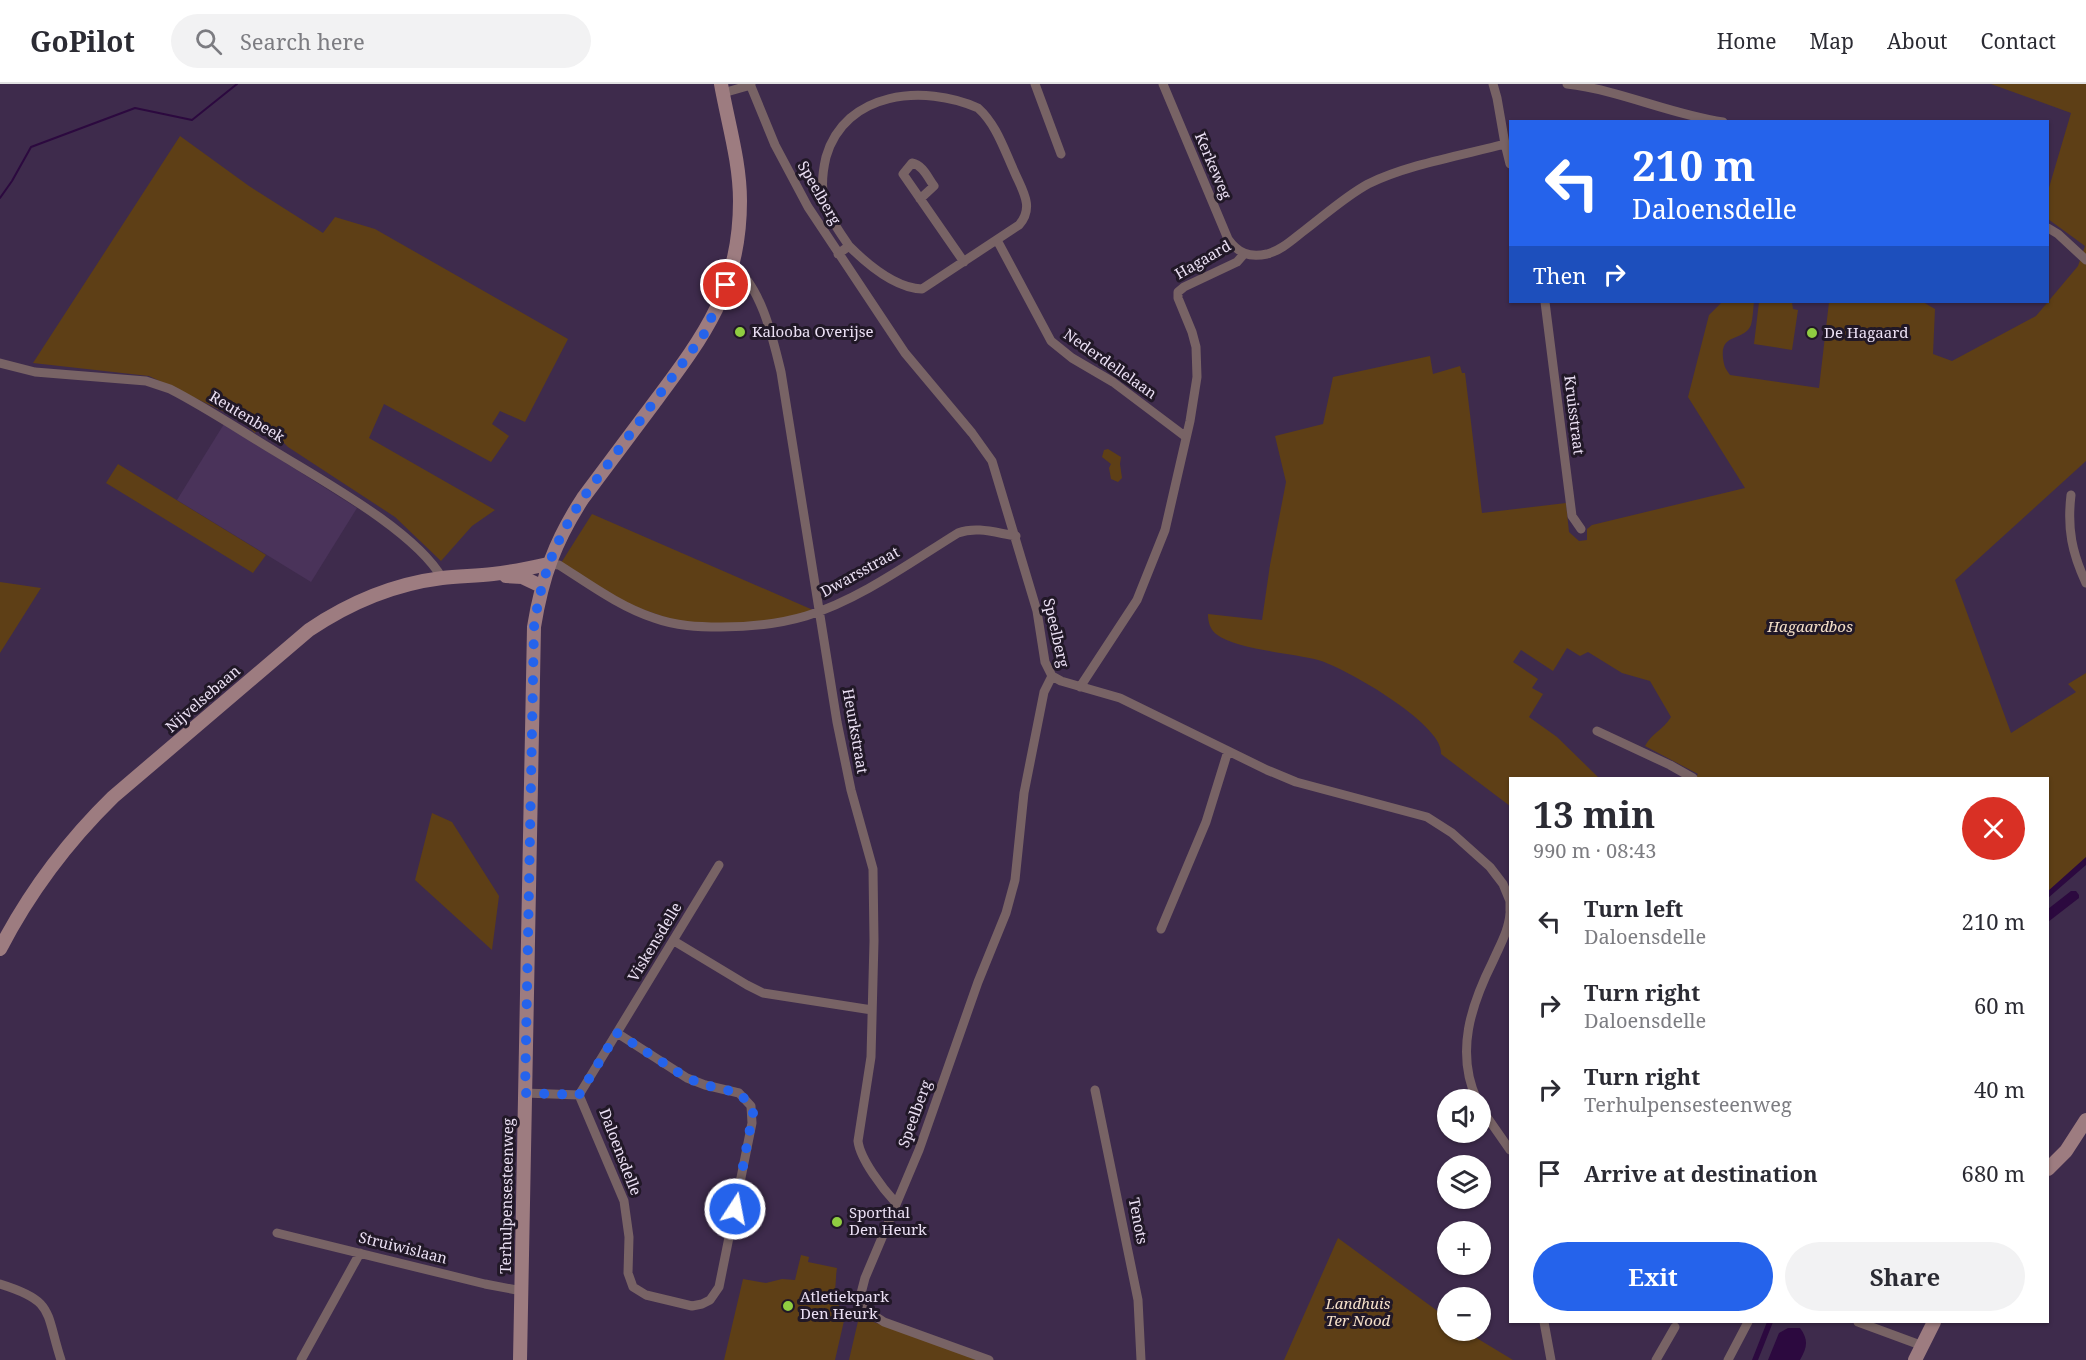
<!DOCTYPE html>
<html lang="en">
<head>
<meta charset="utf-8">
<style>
	body { margin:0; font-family:"Noto Serif",serif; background:#f2f2f3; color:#2b2b33; height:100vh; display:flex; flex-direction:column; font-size:22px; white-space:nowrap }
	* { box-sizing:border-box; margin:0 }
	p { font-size:20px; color:#7c7c81 }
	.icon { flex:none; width:33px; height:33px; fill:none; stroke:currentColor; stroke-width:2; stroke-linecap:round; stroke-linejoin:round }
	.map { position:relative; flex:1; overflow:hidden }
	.side { position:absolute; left:1509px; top:693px; width:540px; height:546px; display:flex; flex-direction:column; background:#fff; border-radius:0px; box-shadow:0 2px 4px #0004 }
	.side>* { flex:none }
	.hud { position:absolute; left:1509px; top:36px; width:540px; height:183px; border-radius:0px; box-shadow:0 2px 4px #0004; background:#2563eb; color:#fff; overflow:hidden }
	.buttons { position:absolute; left:1437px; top:1005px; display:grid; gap:12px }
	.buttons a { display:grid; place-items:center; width:54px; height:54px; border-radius:50%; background:#fff; box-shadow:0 2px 4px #0004; font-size:30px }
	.pin { position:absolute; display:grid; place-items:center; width:51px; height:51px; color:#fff; margin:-26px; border:3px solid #fff; border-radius:50%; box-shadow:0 2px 6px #0007 }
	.me { position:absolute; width:66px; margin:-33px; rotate:11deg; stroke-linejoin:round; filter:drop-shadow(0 0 4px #0008) }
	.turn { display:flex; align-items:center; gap:21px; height:126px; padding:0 24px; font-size:27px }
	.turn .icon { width:78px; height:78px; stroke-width:2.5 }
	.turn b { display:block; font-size:42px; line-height:51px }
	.then { display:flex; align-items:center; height:57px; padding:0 24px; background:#0003; gap:12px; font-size:22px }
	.round { display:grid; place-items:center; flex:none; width:63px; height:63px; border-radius:32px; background:#f2f2f3 }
	.overview { display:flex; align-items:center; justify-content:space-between; height:102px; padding:0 24px }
	h1 { font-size:36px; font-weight:700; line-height:45px }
	.cta { display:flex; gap:12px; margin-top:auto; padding:12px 24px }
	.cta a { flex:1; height:69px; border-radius:36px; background:#2563eb; color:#fff; font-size:24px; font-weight:700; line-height:69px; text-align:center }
	.cta a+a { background:#f2f2f3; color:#2b2b33 }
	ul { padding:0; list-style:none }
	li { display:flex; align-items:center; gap:18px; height:84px; padding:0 24px }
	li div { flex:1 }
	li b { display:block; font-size:22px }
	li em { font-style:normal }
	header { display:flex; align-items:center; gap:36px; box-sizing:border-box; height:84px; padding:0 30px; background:#fff; border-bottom:2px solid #e1e1e2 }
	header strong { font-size:28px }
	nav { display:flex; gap:33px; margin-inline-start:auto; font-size:21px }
	.search { width:420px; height:54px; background:#f2f2f3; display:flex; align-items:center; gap:15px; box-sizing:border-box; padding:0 21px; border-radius:33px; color:#7c7c81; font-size:22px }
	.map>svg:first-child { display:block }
	.built { fill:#4a335a }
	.green { fill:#5e3f16 }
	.water { fill:#2c093f }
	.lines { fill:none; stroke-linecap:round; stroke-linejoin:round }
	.stream { stroke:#2c093f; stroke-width:2 }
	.minor { stroke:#786365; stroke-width:9 }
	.secondary { stroke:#9d7c80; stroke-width:14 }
	.route { stroke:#2563eb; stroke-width:10; stroke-dasharray:0 18 }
	.poi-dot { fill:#90cd41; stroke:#211827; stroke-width:2 }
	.labels { text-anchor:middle; stroke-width:6; stroke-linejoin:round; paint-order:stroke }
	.street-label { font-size:15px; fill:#ebe0f4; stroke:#211827 }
	.poi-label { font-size:15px; fill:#ebe0f4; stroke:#211827; text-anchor:start }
	.park-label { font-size:15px; font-style:italic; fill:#f5e0c9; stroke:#211827 }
</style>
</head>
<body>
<header>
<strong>GoPilot</strong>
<div class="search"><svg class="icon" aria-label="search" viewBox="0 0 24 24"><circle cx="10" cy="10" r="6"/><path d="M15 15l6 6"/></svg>Search here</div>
<nav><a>Home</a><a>Map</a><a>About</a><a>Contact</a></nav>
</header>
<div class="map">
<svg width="2086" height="1276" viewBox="0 0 2086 1276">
	<rect width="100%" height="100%" fill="#3e2b4c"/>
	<path class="built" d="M224,340L357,424L311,498L177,416Z"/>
	<path class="green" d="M1991,0H2086V377L1955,496L2011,649L2076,608L2068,600L2086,589V778L2048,810V694H1695L1698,690L1645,662C1652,649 1663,646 1671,633L1650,597L1622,589L1588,568L1580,572L1567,564L1553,587L1521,566L1513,578L1538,595L1532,604L1543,610L1529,633L1557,653L1599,694H1510V722L1441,670C1445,641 1344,583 1318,576C1292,569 1237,566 1216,550C1210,545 1208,538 1208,530L1262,536L1270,481L1286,398L1275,352L1323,340L1333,293L1430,272L1433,290L1460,282L1462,289H1465L1482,429L1566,419L1569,448L1579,457L1587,456V445L1592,441L1745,404L1688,313L1709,231L1722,218H1754C1753,225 1753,234 1751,241C1744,258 1720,248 1723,274C1724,282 1725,284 1730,291L1819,304L1829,218H1923L1935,225L1933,270L1952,277L2036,232L2078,182L2085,162L2048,135V107L2071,29Z
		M180,52L249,102L323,149L335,133L375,145L568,255L525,338L500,327L492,340L509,352L491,378L384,320L369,354L495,426L472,442L441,477L395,433L288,363L263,338L255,349L241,336L149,292L33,279Z
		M1759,218H1792L1793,225L1798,226L1792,266L1754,260Z
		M1108,365L1121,373L1120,380L1122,394L1118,398L1111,395L1109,384L1111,380L1102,373L1104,366Z
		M118,380L266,471L253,489L106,399Z
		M592,430L813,526L807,530L744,541L682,539L630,521L561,479Z
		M0,498L41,504L0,569Z
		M432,729L452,738L499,812L492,866L415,796Z
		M1338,1154L1447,1234L1448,1246L1465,1247L1513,1276H1284Z
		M801,1171L809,1173L808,1178L837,1184C835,1195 837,1205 832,1215L846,1228L835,1276H724L743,1195L766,1199L782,1195L795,1196Z
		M859,1233L983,1276H849Z"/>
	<path class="water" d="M2086,773V781L2048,814V807Z
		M2071,807H2076L2079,811V814L2048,838V825Z
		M1767,1238H1773L1758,1276H1752Z
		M1788,1244H1800C1809,1256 1807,1264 1800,1276H1768L1779,1249Z"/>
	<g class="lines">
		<path class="stream" d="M0,114L12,97L31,63L135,24L192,36L237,0"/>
		<path class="minor" d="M750,0L775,61L808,123L905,269L972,349L992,377L1037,527L1045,578L1052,592L1061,597L1120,614L1267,686L1296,698L1427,733L1452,749L1490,783L1503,800L1510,817V827
			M1035,0L1061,70
			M1163,0L1228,155C1238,169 1249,174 1267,170C1282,166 1293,155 1305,146C1326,130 1346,112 1368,100C1406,81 1463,71 1505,60L1497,14L1493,0
			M1567,0C1620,6 1669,30 1723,38
			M723,9L751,1
			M1505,60L1510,80
			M920,115L934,102C928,94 923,81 912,79L903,90L964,178
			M2048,144L2058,150L2086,176
			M997,156L1051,257L1072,274L1113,298L1186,353
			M838,170L849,162C867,180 895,204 922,205L1019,141C1035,123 1022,106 1014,87C1004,65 996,40 978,24C924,0 845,7 826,73C823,86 821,101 824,114C827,131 839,147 849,162
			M732,181C761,201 773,255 781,288L837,638L851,706L873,785L874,857L871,973L858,1057C860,1075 883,1105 896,1119
			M1545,218L1572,432L1581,445
			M0,279L35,288L146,297L170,305C207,324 241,347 276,368C323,397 415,447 442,494
			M2071,411C2067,445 2072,469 2086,499
			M548,480L559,481C589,500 620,523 654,534C676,542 698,543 721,543C750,543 779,540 806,532C859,516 911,478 958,449C977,442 996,449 1016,452
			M1080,603L1137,516L1165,446L1190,337L1197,293L1196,263L1192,248L1178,214V208L1184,203L1237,178L1244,170
			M1597,647L1670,681L1693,694
			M1161,845L1206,738L1228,667
			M674,857L747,901L763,909L872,926
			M1095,1006L1138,1216L1141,1276
			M525,1009L579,1011
			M579,1011L624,1117L629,1153L628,1189L633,1203L646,1211L692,1222L702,1220L710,1216L719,1203L752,1039L751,1022L739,1009L705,1001L687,994L617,949
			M579,1011L719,781
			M1477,1016C1455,968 1471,921 1493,877C1500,861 1509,846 1510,829
			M1480,1023L1510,1066
			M277,1149L485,1200L522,1207
			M0,1200C55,1217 45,1227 61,1276
			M1544,1238L1551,1276
			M1858,1238L1923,1262
			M301,1276L360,1169
			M989,1276L884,1238L858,1221L865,1194L919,1066L978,898L1006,829L1015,796L1024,709L1044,608L1052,592
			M1656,1276L1675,1243
			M1728,1276L1748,1238"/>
		<path class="secondary" d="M506,492L522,493L541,502
			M0,865C30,807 67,758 113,713L309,546C349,519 394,500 442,494C459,492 477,492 493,490C512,488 530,484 548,480
			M2048,1085L2066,1067L2086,1036
			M520,1276L534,543C542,493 555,457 583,414C607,382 630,351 654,319C704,252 740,205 740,117C740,78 728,39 721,0
			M1915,1276L1934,1238"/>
	</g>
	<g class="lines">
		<path class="route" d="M726,201L704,250L583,414C555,457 541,493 534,543L525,1009L579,1011L617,949L687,994L705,1001L739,1009L751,1022L753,1029L735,1125"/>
	</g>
	<g class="poi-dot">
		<circle cx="740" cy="248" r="6"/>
		<circle cx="1812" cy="249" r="6"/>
		<circle cx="837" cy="1138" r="6"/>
		<circle cx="788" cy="1222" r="6"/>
	</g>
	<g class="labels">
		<g class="street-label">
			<text transform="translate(1213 82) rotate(67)" y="5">Kerkeweg</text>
			<text transform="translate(819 109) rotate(60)" y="5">Speelberg</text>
			<text transform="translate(1203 176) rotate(-30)" y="5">Hagaard</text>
			<text transform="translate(1110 280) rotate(35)" y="5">Nederdellelaan</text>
			<text transform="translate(1574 331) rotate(83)" y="5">Kruisstraat</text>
			<text transform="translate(247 333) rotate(31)" y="5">Reutenbeek</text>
			<text transform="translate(860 488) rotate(-29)" y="5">Dwarsstraat</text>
			<text transform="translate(1056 549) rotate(77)" y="5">Speelberg</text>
			<text transform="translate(203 615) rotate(-41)" y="5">Nijvelsebaan</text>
			<text transform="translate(855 647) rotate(80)" y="5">Heurkstraat</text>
			<text transform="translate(655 858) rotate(-59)" y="5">Viskensdelle</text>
			<text transform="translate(915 1030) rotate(-70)" y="5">Speelberg</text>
			<text transform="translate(620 1068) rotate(69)" y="5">Daloensdelle</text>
			<text transform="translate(507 1112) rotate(-89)" y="5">Terhulpensesteenweg</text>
			<text transform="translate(1138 1137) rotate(79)" y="5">Tenots</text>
			<text transform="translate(403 1164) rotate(14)" y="5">Struiwislaan</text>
		</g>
		<g class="poi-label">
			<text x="752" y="253">Kalooba Overijse</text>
			<text x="1824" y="254">De Hagaard</text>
			<text x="849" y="1134">Sporthal<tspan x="849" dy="17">Den Heurk</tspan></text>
			<text x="800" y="1218">Atletiekpark<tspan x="800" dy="17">Den Heurk</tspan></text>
		</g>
		<g class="park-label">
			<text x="1810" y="548">Hagaardbos</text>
			<text x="1358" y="1225">Landhuis<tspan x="1358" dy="17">Ter Nood</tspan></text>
		</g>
	</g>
</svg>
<div class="buttons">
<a><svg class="icon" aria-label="sound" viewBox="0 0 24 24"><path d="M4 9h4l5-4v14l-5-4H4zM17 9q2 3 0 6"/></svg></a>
<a><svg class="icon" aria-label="layers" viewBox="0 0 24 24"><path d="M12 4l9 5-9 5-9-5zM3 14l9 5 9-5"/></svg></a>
<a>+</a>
<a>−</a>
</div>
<div class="pin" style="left:726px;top:201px;background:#d93025"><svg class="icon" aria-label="arrive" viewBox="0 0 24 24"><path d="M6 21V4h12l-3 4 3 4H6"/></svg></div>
<svg class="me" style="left:735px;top:1125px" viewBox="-20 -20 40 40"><circle r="17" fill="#2563eb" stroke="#fff" stroke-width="3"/><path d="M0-11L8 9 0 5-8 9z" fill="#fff"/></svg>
<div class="hud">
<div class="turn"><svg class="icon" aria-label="left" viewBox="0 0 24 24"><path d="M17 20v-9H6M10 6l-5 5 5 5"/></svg><div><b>210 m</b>Daloensdelle</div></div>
<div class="then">Then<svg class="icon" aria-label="right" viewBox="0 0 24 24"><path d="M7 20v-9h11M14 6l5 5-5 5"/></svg></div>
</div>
<section class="side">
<div class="overview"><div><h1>13 min</h1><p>990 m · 08:43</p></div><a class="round" style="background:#d93025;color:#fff"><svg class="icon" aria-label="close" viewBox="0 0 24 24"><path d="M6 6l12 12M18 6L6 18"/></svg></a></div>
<ul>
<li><svg class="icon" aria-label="left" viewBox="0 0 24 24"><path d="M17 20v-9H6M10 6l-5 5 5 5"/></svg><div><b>Turn left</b><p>Daloensdelle</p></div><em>210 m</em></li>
<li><svg class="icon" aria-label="right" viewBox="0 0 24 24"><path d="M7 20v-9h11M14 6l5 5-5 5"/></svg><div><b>Turn right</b><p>Daloensdelle</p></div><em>60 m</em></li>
<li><svg class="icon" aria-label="right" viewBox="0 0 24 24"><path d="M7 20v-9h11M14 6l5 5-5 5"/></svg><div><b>Turn right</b><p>Terhulpensesteenweg</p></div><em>40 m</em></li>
<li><svg class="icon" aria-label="arrive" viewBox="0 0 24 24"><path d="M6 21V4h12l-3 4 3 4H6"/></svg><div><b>Arrive at destination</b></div><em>680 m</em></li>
</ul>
<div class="cta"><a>Exit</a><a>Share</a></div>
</section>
</div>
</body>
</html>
